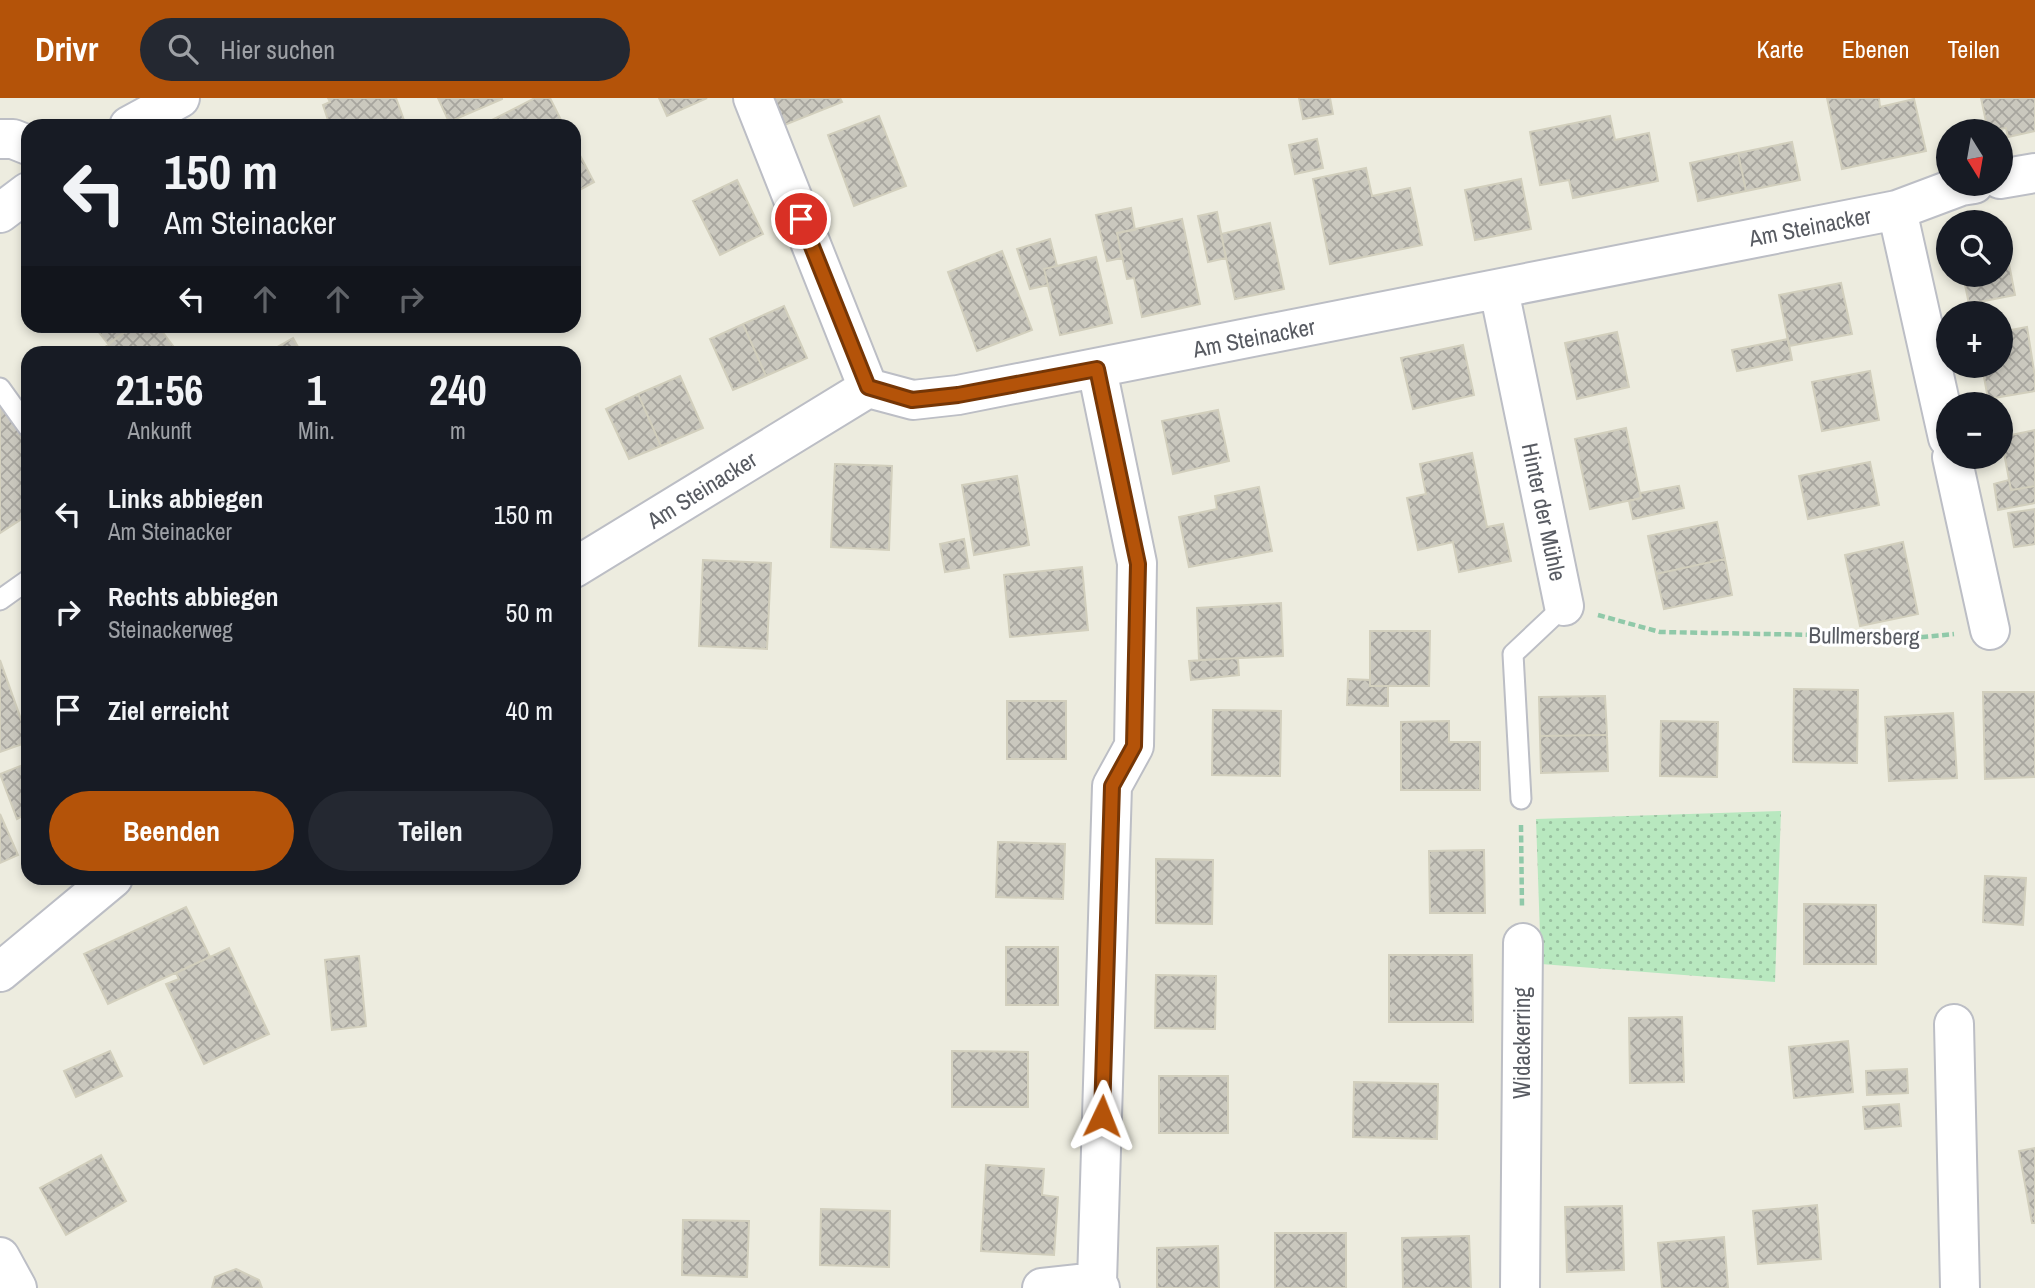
<!DOCTYPE html>
<html lang="de">
<head>
<meta charset="utf-8">
<style>
	body { margin:0; font-family:"Archivo Narrow",sans-serif; background:#242831; color:#f1f3f6; height:100vh; display:flex; flex-direction:column; font-size:26px; white-space:nowrap }
	* { box-sizing:border-box; margin:0 }
	p { font-size:23px; color:#9ea1a6 }
	.icon { flex:none; width:38px; height:38px; fill:none; stroke:currentColor; stroke-width:2; stroke-linecap:round; stroke-linejoin:round }
	.map { position:relative; flex:1; overflow:hidden }
	.drawer { position:absolute; left:21px; top:248px; width:560px; height:539px; display:flex; flex-direction:column; background:#171b24; border-radius:21px; box-shadow:0 4px 10px #0003 }
	.drawer>* { flex:none }
	.banner { position:absolute; left:21px; top:21px; width:560px; height:214px; border-radius:21px; box-shadow:0 4px 10px #0003; background:#171b24; color:#f1f3f6; overflow:hidden }
	.needle { width:46px; rotate:169deg }
	.fabs { position:absolute; left:1936px; top:21px; display:grid; gap:14px }
	.fabs a { display:grid; place-items:center; width:77px; height:77px; border-radius:50%; background:#171b24; box-shadow:0 4px 10px #0003; font-size:35px }
	.pin { position:absolute; display:grid; place-items:center; width:60px; height:60px; color:#fff; margin:-30px; border:4px solid #fff; border-radius:50%; box-shadow:0 2px 7px #0007 }
	.me { position:absolute; width:77px; margin:-38px; rotate:2deg; stroke-linejoin:round; filter:drop-shadow(0 0 5px #0008) }
	.turn { display:flex; align-items:center; gap:24px; height:147px; padding:0 28px; font-size:32px }
	.turn .icon { width:91px; height:91px; stroke-width:2.5 }
	.turn b { display:block; font-size:49px; line-height:60px }
	.lanes { display:flex; align-items:center; height:66px; padding:0 28px; background:#0003; justify-content:center; gap:35px; direction:ltr }
	.lanes .off { opacity:.35 }
	.eta { display:flex; justify-content:space-evenly; align-items:center; height:119px; text-align:center }
	.eta b { font-size:42px; font-weight:800; line-height:49px }
	.action { display:flex; gap:14px; margin-top:auto; padding:14px 28px }
	.action a { flex:1; height:80px; border-radius:42px; background:#b45309; color:#fff; font-size:28px; font-weight:800; line-height:80px; text-align:center }
	.action a+a { background:#242831; color:#f1f3f6 }
	ul { padding:0; list-style:none }
	li { display:flex; align-items:center; gap:21px; height:98px; padding:0 28px }
	li div { flex:1 }
	li b { display:block; font-size:26px }
	li em { font-style:normal }
	header { display:flex; align-items:center; gap:42px; box-sizing:border-box; height:98px; padding:0 35px; background:#b45309; color:#fff }
	header strong { font-size:33px }
	nav { display:flex; gap:38px; margin-inline-start:auto; font-size:24px }
	.search { width:490px; height:63px; background:#242831; display:flex; align-items:center; gap:18px; box-sizing:border-box; padding:0 24px; border-radius:38px; color:#9ea1a6; font-size:26px }
	.map>svg:first-child { display:block }
	.park { fill:url(#park-dots) }
	.building { fill:url(#building-cross-hatch); stroke:#d2cfbd; stroke-width:2 }
	.lines { fill:none; stroke-linecap:round; stroke-linejoin:round }
	.service-casing { stroke:#bcbec5; stroke-width:23 }
	.minor-casing { stroke:#bcbec5; stroke-width:42 }
	.secondary-casing { stroke:#bcbfc7; stroke-width:42 }
	.path { stroke:#90c9a9; stroke-width:4.5; stroke-dasharray:7 3.5; stroke-linecap:butt }
	.service { stroke:#fff; stroke-width:19 }
	.minor { stroke:#fff; stroke-width:38 }
	.secondary { stroke:#fff; stroke-width:38 }
	.route-casing { stroke:#753606; stroke-width:18 }
	.route { stroke:#b45309; stroke-width:12 }
	.labels { text-anchor:middle; stroke-width:6; stroke-linejoin:round; paint-order:stroke }
	.street-label { font-size:23px; fill:#585b62; stroke:#fff }
</style>
</head>
<body>
<header>
<strong>Drivr</strong>
<div class="search"><svg class="icon" aria-label="search" viewBox="0 0 24 24"><circle cx="10" cy="10" r="6"/><path d="M15 15l6 6"/></svg>Hier suchen</div>
<nav><a>Karte</a><a>Ebenen</a><a>Teilen</a></nav>
</header>
<div class="map">
<svg width="2035" height="1190" viewBox="0 0 2035 1190">
	<defs>
		<pattern id="park-dots" width="8" height="8" patternUnits="userSpaceOnUse" patternTransform="scale(1.75)"><rect width="8" height="8" fill="#b8e8bf"/><path d="M2 2h.1M6 6h.1" fill="none" stroke="#98bf9f" stroke-width="1.8" stroke-linecap="round"/></pattern>
		<pattern id="building-cross-hatch" width="8" height="8" patternUnits="userSpaceOnUse" patternTransform="scale(1.75)"><rect width="8" height="8" fill="#cac8be"/><path d="M0 0l8 8M0 8l8-8" fill="none" stroke="#a7a59e"/></pattern>
	</defs>
	<rect width="100%" height="100%" fill="#edecdf"/>
	<path class="park" d="M1781,713L1775,884L1541,866L1536,721Z"/>
	<path class="building" d="M328,0H396L405,25L395,28H330L323,7L330,4Z
		M438,0H502V1L449,24Z
		M535,0H550L564,28H490L488,24Z
		M659,0H707L667,18Z
		M771,0H840L842,4L782,28Z
		M1299,0H1330L1333,16L1303,21Z
		M1827,0H1879L1880,9L1914,1L1926,53L1842,71Z
		M1981,0H2035V33L2008,39L2006,30L1988,33Z
		M879,18L906,88L854,108L828,37Z
		M1610,18L1615,42L1649,35L1658,83L1573,100L1569,82L1540,87L1530,34Z
		M1317,41L1323,70L1295,76L1289,47Z
		M1792,44L1800,82L1746,93L1738,55Z
		M574,46L594,84L574,95Z
		M1738,55L1746,93L1698,103L1690,65Z
		M1366,70L1372,98L1410,90L1422,147L1330,166L1313,81Z
		M1521,81L1531,131L1475,142L1465,92Z
		M737,82L763,136L720,157L693,103Z
		M1131,110L1135,132L1117,135L1122,160L1107,163L1096,117Z
		M1217,114L1226,160L1208,164L1198,118Z
		M1182,121L1200,206L1142,219L1134,180L1127,181L1117,135Z
		M1270,125L1284,191L1235,201L1221,136Z
		M1050,141L1057,168L1044,171L1048,187L1030,191L1017,151Z
		M2006,150L2015,197L1969,206L1963,177H2000V151Z
		M1002,153L1032,232L977,253L948,174Z
		M1096,159L1112,225L1060,237L1044,171Z
		M1841,185L1852,236L1789,248L1779,197Z
		M784,208L807,260L766,278L743,226Z
		M743,226L766,278L733,292L710,241Z
		M94,228H133L108,246Z
		M133,228H158L179,256H96Z
		M2027,229L2035,279V293L1988,301L1982,268H2000V234Z
		M1617,234L1629,289L1577,301L1565,245Z
		M293,240L302,256H265Z
		M1788,241L1792,262L1737,273L1732,252Z
		M1463,247L1474,297L1413,311L1401,260Z
		M1870,273L1879,322L1822,333L1812,284Z
		M680,278L703,330L661,348L638,296Z
		M638,296L661,348L629,361L606,311Z
		M5,306L28,344V417L0,435V309Z
		M1218,312L1229,363L1173,376L1162,323Z
		M1626,330L1641,400L1590,411L1575,341Z
		M2035,332V388L2011,392L2001,339Z
		M1472,355L1487,429L1503,426L1511,463L1459,474L1453,444L1418,452L1407,400L1426,396L1420,366Z
		M1870,364L1879,407L1808,421L1799,378Z
		M835,366L892,368L889,452L831,449Z
		M1017,378L1029,447L974,457L962,387Z
		M2009,382L2011,392L2035,388V405L1998,412L1994,386Z
		M1679,388L1684,410L1633,421L1629,403L1641,400L1640,395Z
		M1259,389L1272,453L1189,469L1179,419L1217,411L1215,398Z
		M2035,411V446L2014,449L2008,415Z
		M1717,424L1725,461L1656,476L1648,438Z
		M964,441L969,470L945,474L940,446Z
		M1903,444L1918,516L1860,528L1845,457Z
		M1725,461L1732,497L1664,511L1656,476Z
		M703,462L771,465L767,551L699,548Z
		M1082,469L1088,532L1010,539L1004,477Z
		M1281,505L1283,558L1199,562L1197,510Z
		M1370,533H1430L1429,588H1370Z
		M1238,560L1239,577L1191,582L1189,563Z
		M0,562L28,641V644L0,654Z
		M1348,581L1370,582V588H1388V608L1347,607Z
		M1794,591L1858,592L1857,665L1793,664Z
		M1983,594H2035V679L1985,681Z
		M1605,598L1607,637L1540,638L1539,599Z
		M1007,603H1066V661H1007Z
		M1213,612L1281,613L1280,678L1212,677Z
		M1953,615L1957,680L1889,683L1885,619Z
		M1449,623V644H1480V692H1401V624Z
		M1661,623L1718,624L1717,679L1660,678Z
		M1607,637L1608,673L1541,675L1540,638Z
		M28,665V715L17,721L0,676Z
		M0,716L18,757L0,765Z
		M998,744L1065,746L1063,801L996,799Z
		M1484,752L1485,815H1430L1429,753Z
		M1156,761L1213,762L1212,826L1156,825Z
		M1985,778L2026,780L2023,827L1983,824Z
		M1804,806L1876,807V866H1804Z
		M186,809L210,859L108,906L84,856Z
		M1006,849H1058V907H1006Z
		M229,850L269,936L204,966L166,886L179,881L176,875Z
		M1389,857H1472L1473,924H1389Z
		M359,858L366,928L332,932L325,862Z
		M1156,877L1216,878L1215,931L1155,930Z
		M1682,919L1684,984L1630,985L1629,920Z
		M1848,943L1853,994L1794,1000L1789,949Z
		M110,953L122,978L76,999L64,973Z
		M952,953L1028,954V1009H952Z
		M1907,971L1908,995L1867,997L1866,973Z
		M1159,978H1228V1035H1159Z
		M1354,984L1438,986L1437,1041L1353,1039Z
		M1899,1006L1901,1028L1865,1031L1863,1009Z
		M2035,1050V1125H2032L2019,1053Z
		M101,1057L126,1103L66,1137L40,1090Z
		M986,1067L1044,1071L1042,1097L1058,1099L1054,1157L981,1153Z
		M1817,1107L1821,1161L1758,1166L1753,1113Z
		M1622,1108L1624,1172L1567,1174L1565,1109Z
		M821,1111L890,1113L889,1169L820,1167Z
		M683,1122L749,1123L747,1179L682,1177Z
		M1275,1135H1346V1190H1275Z
		M1469,1138L1471,1190H1403L1402,1140Z
		M1724,1139L1728,1190H1662L1658,1145Z
		M1218,1148L1219,1190H1157V1150Z
		M236,1171L259,1182L262,1190H212L215,1179Z"/>
	<g class="lines">
		<defs>
			<path id="service" d="M0,290L28,329
				M0,502L28,482
				M1521,701L1513,556L1564,508"/>
			<path id="minor" d="M753,0L868,290
				M0,41H13L28,47
				M2000,81L2035,75
				M1897,112L1948,340
				M1499,192L1564,508
				M1097,271L1137,465L1134,648L1112,688L1097,1184L1100,1190
				M1952,359L1990,532
				M574,470L868,290L913,302L958,297L1897,112L1961,88L1974,86
				M0,874L113,780
				M1954,926L1960,1190
				M0,1159L17,1190
				M1042,1190L1097,1184
				M1520,1190L1523,845"/>
			<path id="secondary" d="M129,28L180,0
				M0,115L28,94"/>
		</defs>
		<use href="#service" class="service-casing"/>
		<use href="#minor" class="minor-casing"/>
		<use href="#secondary" class="secondary-casing"/>
		<path class="path" d="M1598,517L1660,534L1923,539L1954,536
			M1521,727L1522,810"/>
		<use href="#service" class="service"/>
		<use href="#minor" class="minor"/>
		<use href="#secondary" class="secondary"/>
	</g>
	<g class="lines">
		<defs>
			<path id="route" d="M801,121L868,289L912,302L958,297L1097,271L1138,466L1134,648L1112,688L1102,1018"/>
		</defs>
		<use href="#route" class="route-casing"/>
		<use href="#route" class="route"/>
	</g>
	<g class="labels">
		<g class="street-label">
			<text transform="translate(1810 129) rotate(-11)" y="8">Am Steinacker</text>
			<text transform="translate(1254 240) rotate(-11)" y="8">Am Steinacker</text>
			<text transform="translate(702 392) rotate(-32)" y="8">Am Steinacker</text>
			<text transform="translate(1544 414) rotate(78)" y="8">Hinter der Mühle</text>
			<text transform="translate(1864 538) rotate(1)" y="8">Bullmersberg</text>
			<text transform="translate(1522 945) rotate(-90)" y="8">Widackerring</text>
		</g>
	</g>
</svg>
<div class="fabs">
<a><svg class="needle" viewBox="-14 -14 28 28"><path d="M0-13l5 13h-10z" fill="#e53935"/><path d="M0 13l5-13h-10z" fill="#9ea1a6"/></svg></a>
<a><svg class="icon" aria-label="search" viewBox="0 0 24 24"><circle cx="10" cy="10" r="6"/><path d="M15 15l6 6"/></svg></a>
<a>+</a>
<a>−</a>
</div>
<div class="pin" style="left:801px;top:121px;background:#d93025"><svg class="icon" aria-label="arrive" viewBox="0 0 24 24"><path d="M6 21V4h12l-3 4 3 4H6"/></svg></div>
<svg class="me" style="left:1102px;top:1018px" viewBox="-20 -20 40 40"><path d="M0-17L14 15 0 8-14 15z" fill="#b45309" stroke="#fff" stroke-width="4"/></svg>
<div class="banner">
<div class="turn"><svg class="icon" aria-label="left" viewBox="0 0 24 24"><path d="M17 20v-9H6M10 6l-5 5 5 5"/></svg><div><b>150 m</b>Am Steinacker</div></div>
<div class="lanes"><svg class="icon" aria-label="left" viewBox="0 0 24 24"><path d="M17 20v-9H6M10 6l-5 5 5 5"/></svg><svg class="icon off" aria-label="ahead" viewBox="0 0 24 24"><path d="M12 20V5M6 11l6-6 6 6"/></svg><svg class="icon off" aria-label="ahead" viewBox="0 0 24 24"><path d="M12 20V5M6 11l6-6 6 6"/></svg><svg class="icon off" aria-label="right" viewBox="0 0 24 24"><path d="M7 20v-9h11M14 6l5 5-5 5"/></svg></div>
</div>
<section class="drawer">
<div class="eta">
<div><b>21:56</b><p>Ankunft</p></div>
<div><b>1</b><p>Min.</p></div>
<div><b>240</b><p>m</p></div>
</div>
<ul>
<li><svg class="icon" aria-label="left" viewBox="0 0 24 24"><path d="M17 20v-9H6M10 6l-5 5 5 5"/></svg><div><b>Links abbiegen</b><p>Am Steinacker</p></div><em>150 m</em></li>
<li><svg class="icon" aria-label="right" viewBox="0 0 24 24"><path d="M7 20v-9h11M14 6l5 5-5 5"/></svg><div><b>Rechts abbiegen</b><p>Steinackerweg</p></div><em>50 m</em></li>
<li><svg class="icon" aria-label="arrive" viewBox="0 0 24 24"><path d="M6 21V4h12l-3 4 3 4H6"/></svg><div><b>Ziel erreicht</b></div><em>40 m</em></li>
</ul>
<div class="action"><a>Beenden</a><a>Teilen</a></div>
</section>
</div>
</body>
</html>
